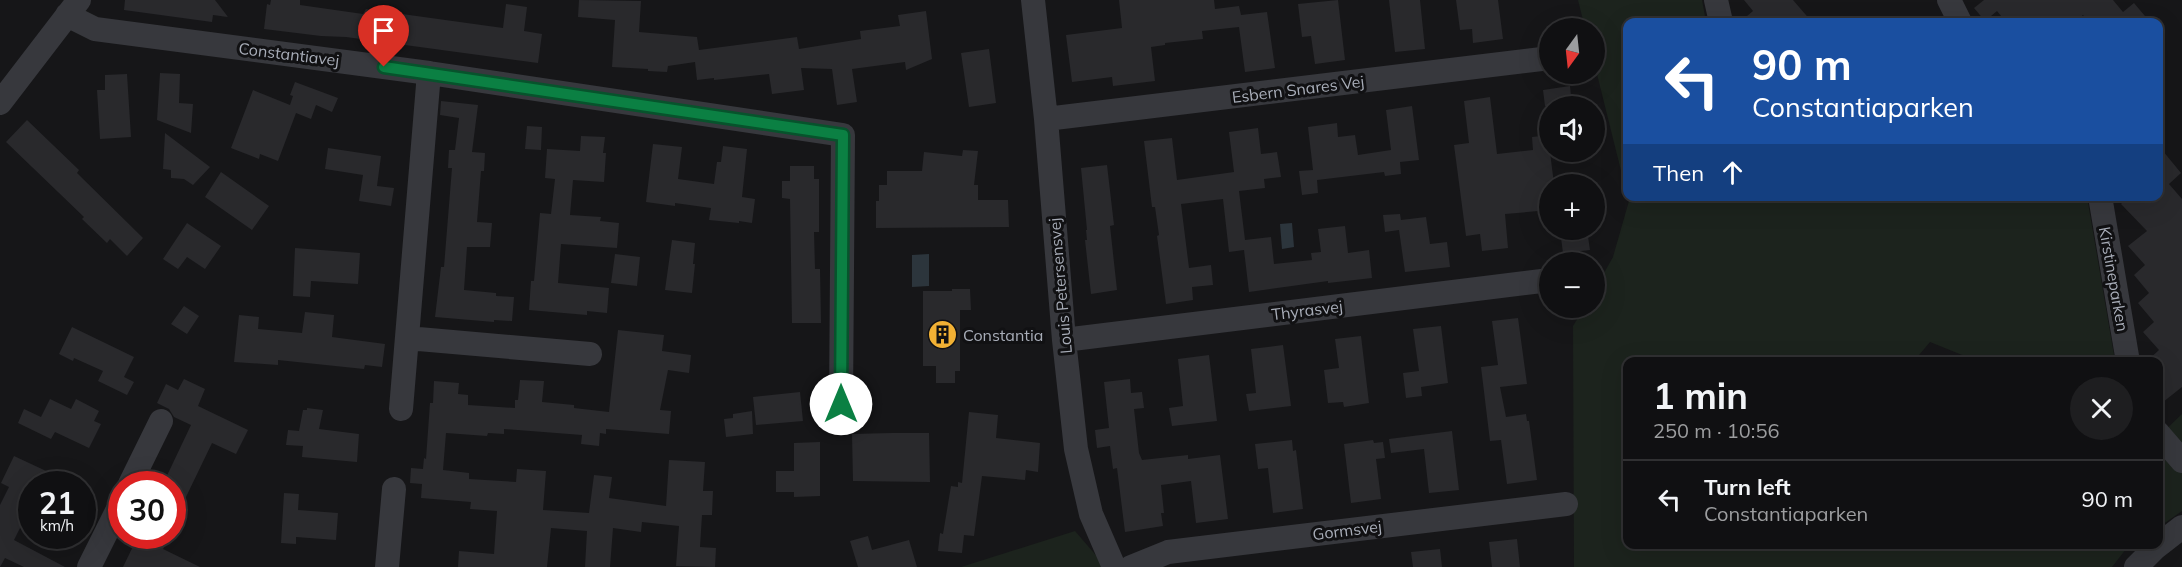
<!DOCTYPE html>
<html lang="en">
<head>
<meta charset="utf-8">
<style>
	body { margin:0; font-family:Mulish,sans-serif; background:#1e1e20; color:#f1f3f6; height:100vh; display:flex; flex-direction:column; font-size:22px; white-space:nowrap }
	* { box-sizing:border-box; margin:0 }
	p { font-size:20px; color:#9c9d9f }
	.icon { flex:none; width:33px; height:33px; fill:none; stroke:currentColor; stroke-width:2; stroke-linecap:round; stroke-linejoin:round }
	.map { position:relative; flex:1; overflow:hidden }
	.details { position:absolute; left:1623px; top:357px; width:540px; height:192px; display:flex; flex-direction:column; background:#101012; border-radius:12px; box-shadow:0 6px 24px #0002,0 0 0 2px #303032 }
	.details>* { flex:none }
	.guide { position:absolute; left:1623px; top:18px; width:540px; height:183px; border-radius:12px; box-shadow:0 6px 24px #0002,0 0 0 2px #303032; background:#1a4fa0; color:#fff; overflow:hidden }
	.needle { width:39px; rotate:195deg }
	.fabs { position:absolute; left:1539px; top:18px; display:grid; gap:12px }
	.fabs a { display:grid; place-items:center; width:66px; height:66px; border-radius:50%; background:#101012; box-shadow:0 6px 24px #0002,0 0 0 2px #303032; font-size:30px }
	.speed { position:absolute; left:18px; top:471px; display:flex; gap:12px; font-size:30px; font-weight:700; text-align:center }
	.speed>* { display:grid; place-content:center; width:78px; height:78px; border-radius:50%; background:#101012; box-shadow:0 6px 24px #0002,0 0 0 2px #303032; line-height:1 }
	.speed small { font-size:15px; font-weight:400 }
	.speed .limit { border:9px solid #d22; background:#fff; color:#111 }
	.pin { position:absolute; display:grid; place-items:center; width:51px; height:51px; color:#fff; margin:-62px -26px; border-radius:50% 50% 50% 0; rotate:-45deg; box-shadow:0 0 6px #0007 }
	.pin .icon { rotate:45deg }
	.me { position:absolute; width:66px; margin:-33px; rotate:0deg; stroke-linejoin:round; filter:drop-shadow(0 0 4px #0008) }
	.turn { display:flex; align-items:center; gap:21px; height:126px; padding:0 30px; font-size:27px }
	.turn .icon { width:78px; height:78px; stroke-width:2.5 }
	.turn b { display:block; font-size:42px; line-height:51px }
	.then { display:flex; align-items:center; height:57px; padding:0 30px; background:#0003; gap:12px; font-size:22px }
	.round { display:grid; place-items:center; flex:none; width:63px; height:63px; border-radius:32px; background:#1e1e20 }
	.head { display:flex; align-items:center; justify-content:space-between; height:102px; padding:0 30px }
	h1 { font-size:36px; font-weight:700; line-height:45px }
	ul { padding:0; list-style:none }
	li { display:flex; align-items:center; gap:18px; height:78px; padding:0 30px; border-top:2px solid #303032 }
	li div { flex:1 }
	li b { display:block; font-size:22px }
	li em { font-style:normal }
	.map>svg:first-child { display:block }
	.green { fill:#1c231d }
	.water { fill:#2c353c }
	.building { fill:#29292c }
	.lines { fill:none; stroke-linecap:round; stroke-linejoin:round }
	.minor { stroke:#37383d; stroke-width:24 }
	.route-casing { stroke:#07532c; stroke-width:15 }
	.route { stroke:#0b8043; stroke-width:10 }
	.labels { text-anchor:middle; stroke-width:6; stroke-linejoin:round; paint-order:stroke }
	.street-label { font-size:16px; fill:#a8adb8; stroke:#111113 }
	.poi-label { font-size:16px; fill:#a8adb8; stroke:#111113; text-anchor:start }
</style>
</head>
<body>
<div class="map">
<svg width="2182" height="567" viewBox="0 0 2182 567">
	<rect width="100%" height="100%" fill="#161618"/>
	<path class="green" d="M1578,0H1702L1706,22H1628L1627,195L1595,66L1594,28H1585Z
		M1628,197H2087L2115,361H1977L1930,342L1914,361L1628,362V544L2132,545L2126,549L2112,567H1574L1573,326L1584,308H1594L1595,289L1613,257L1629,201Z
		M2182,414V511L2159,527L2158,437Z
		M1075,531L1106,567H961Z"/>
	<path class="water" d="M1292,223L1294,247L1282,249L1280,224Z
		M929,254V286L912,287V255Z"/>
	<path class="building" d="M125,0H215L228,17L213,15L212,22L124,10Z
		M271,0H300V5L363,14L366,9L503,28L506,4L527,7L524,31L542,34L538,63L346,37L321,36L264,29L267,4L270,5Z
		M579,0L641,1L639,32L697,37L699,50L797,37L799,49L861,39L860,31L900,26L898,15L926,11L932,59L906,70L905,62L852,69L857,102L837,105L832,69L801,68L804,90L772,94L769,74L714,80V78L697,80L695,62L668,66L667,72L648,71V69L612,67L615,20L578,17Z
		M1119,0H1214L1215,9L1239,6L1241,15L1267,12L1275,68L1245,72L1239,27L1202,31L1203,39L1165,43V45L1151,47L1155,81L1113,86L1112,77L1072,82L1066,35L1122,28Z
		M1338,0L1345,60L1315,64L1311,36L1302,37L1298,4Z
		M1389,0H1420L1425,49L1395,52Z
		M1456,0H1498L1503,39L1473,43L1472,29L1460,30Z
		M1744,0H1793L1812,22H1740L1753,11Z
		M1984,0H2113L2123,12L2134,3L2150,22H2089L2083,15L2074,22H2006L1997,11L1985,21L1974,8Z
		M989,49L996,103L969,107L961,53Z
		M160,73L180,74L179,103L193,104L191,133L157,120Z
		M127,74L131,137L100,139L97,90H105V75Z
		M295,82L338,98L332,112L316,105L311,119L296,113L278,161L260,154L259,159L231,148L253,90L290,105L293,96L290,95Z
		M1570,86L1572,106H1545L1543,90Z
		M1490,97L1497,154L1533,150L1532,137L1550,135V152L1554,184H1550V210L1505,214L1508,248L1482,251L1480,234L1466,236L1454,145L1469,143L1464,101Z
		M441,101L478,105L472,152L485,153L484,171H481L477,222L492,223L490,247H467L464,290L496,293V296L514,297L512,321L494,320V322L435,317L441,267H444L452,168H448L449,150H455L459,118L440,115Z
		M1412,106L1419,160L1400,162L1401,174L1385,176L1384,172L1317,180L1318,193L1302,195L1299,171L1313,170L1308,127L1337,123L1338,137L1355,135L1358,155L1391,150L1386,110Z
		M27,120L79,170L77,173L143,238L127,256L110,239L107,243L82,219L84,217L6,142Z
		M527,126L542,127L541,150L525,149Z
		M1258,128L1261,154L1277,152L1281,177L1264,179L1265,188L1239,191L1245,240L1271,237L1274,264L1312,260L1311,253L1321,252L1318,229L1345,226L1348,253L1369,250L1372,278L1328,283V281L1249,292L1244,250L1229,252L1223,199L1181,204L1189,268L1211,265L1213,285L1192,287L1193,300L1166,304L1157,236L1159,235L1155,207H1152L1144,141L1172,138L1177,180L1234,172L1229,132Z
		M165,133L210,167L193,185L184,179L171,178V170L163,169Z
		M581,136L605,137L603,153H606L604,182L573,180L570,215L601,217L600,221L619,223L617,248L561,244L558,283L609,288L607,313L587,311V315L529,310L531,281H534L540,213L551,214L555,179L545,178L547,149L580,151Z
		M653,144L682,147L678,179L714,184L717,162H721L723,146L747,149L742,197L755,199L752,223L739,221V223L709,220L711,208L675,203V206L646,202Z
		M2158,145L2181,173L2169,184L2182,199V387L2158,406V362H2146L2159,350L2143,332L2154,322L2138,303L2149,293L2134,275L2145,265L2128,246L2147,231L2121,204L2129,196H2158Z
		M328,148L381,156L377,186L394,188L391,206L359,201L363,175L325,169Z
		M963,150L978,151L974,185H978V200H1008L1009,227L876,228V201H879V185H887V171H922L924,152L962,156Z
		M1107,165L1114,225L1110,226L1117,290L1091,294L1085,240H1087L1086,230H1087L1081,168Z
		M790,166H814V179H819V232H814L815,269H820L821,323H792L790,199L782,198V181H790Z
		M221,172L269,206L252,230L205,197Z
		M1400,214L1401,220L1426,217L1430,244L1447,242L1450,267L1405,272L1399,230L1385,232L1383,215Z
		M187,223L221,246L205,269L187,257L178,269L163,259Z
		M1560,230H1587L1590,250L1563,253Z
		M672,240L695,243L693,264H695L692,293L665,290Z
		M295,248L360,253L358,284L311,281L310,297L293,296Z
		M615,254L640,257L637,286L611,283Z
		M952,289H970L971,310H960V371H955V383H936V366H923V291H952Z
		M184,306L199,316L187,334L171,324Z
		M305,312L334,315L332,337L385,344L382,367L365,365L364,369L278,360V365L234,362L239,315L259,317L258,329L302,333Z
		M1518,318L1527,384L1500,387L1506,417L1526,414L1527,421H1529L1537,480L1507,484L1501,440L1490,441L1481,367L1498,365L1492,321Z
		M1441,326L1448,383L1421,387L1422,396L1406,398L1403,373L1419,371L1413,329Z
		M72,327L134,357L124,377L134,382L127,395L98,381L103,371L74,358L73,361L59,354Z
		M618,330L664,335L662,351L691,355L689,373L668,370L660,410L671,411L669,434L606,429V434L600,433L599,446L581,444L582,435L504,429V434L488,433L487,436L446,433L443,470L469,473V479L516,482L517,469L546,471L543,510L589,513L594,475L612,477L609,498L666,506L669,460L705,462L703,491H713L712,515H702L700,547L716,548L715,567L676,566L679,526L642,522L641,532L613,528L610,567H585L587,531L551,528L547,567H458L459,551L494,554L497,511L470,509L471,502L421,498L422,484L410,483L411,468L423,469L424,458L426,459L430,403H433L434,381L459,383L458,394L468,395V405L515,408V400H518L520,380L544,381L542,402L574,405V408L609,412Z
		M1361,336L1369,403L1344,407L1343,402L1328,403L1324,370L1339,368L1335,339Z
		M1283,345L1291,406L1249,411L1246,394L1256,393L1251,349Z
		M1209,355L1217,421L1172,426L1169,408L1183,406L1178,359Z
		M184,379L205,389L198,406L248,430L236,454L212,443L172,526V484H163L191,425L174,417L169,409L157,403L166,384L178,390Z
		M1130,379L1131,393L1142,392L1144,408L1134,409L1139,453L1142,460L1188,455V459L1220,455L1228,519L1196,523L1191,481L1161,485L1164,513H1161L1163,526L1125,532L1117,468L1113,469L1110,446L1097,448L1095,430L1109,428L1104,382Z
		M800,392L803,421L756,425L753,397Z
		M50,399L71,409L76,399L99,411L94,421L101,424L89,448L55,432L51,439L18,423L24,409L41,417Z
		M307,408L323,410L319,429L359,434L357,462L302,457L303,446L286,445L288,430L299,431L303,410H307Z
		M752,411L753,434L726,437L724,419L733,418V414Z
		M969,412L998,415L996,438L1040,443L1038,472L1026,470L1025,480L982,476L974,536L964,535L962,553L938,551L940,533L943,534L951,486L958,487V482L962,483Z
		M1452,431L1459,490L1429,493L1424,449L1391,453L1389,439Z
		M892,433H929L930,482L853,481L852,434Z
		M1292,440L1293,451L1296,450L1303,509L1273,513L1268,468L1258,469L1255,444Z
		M1373,440L1374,443L1383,442L1385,458L1376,459L1381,499L1351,503L1344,444Z
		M820,442V496L794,497V492H776V471H794V443Z
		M14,456L74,484H32V504L14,540L65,567H24L5,558L0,567V505L9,487L1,483Z
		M284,493L299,494L298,510L338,513L336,540L296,537V544L281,543Z
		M138,536H170L163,549L200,567H123Z
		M868,536L872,550L909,540L917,567H858L850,541Z
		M1517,539L1520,567H1492L1489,542Z
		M1440,549L1442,567H1413L1411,552Z"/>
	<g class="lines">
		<path class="minor" d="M1033,0L1046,119L1064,340L1076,449L1091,514L1114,567
			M1716,0L1721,22
			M1949,0L1960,22
			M67,15L95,29L429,73L401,409
			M429,73L843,135L841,404
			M0,103L79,0
			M1046,119L1550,58
			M2100,196L2128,362
			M407,338L590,354
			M1064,340L1550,280
			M2158,433L2182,461
			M130,484L161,421
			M89,567L122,501
			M387,567L394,489
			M1131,567L1168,552L1566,504
			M2136,567L2155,548L2182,527"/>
	</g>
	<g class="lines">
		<defs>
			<path id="route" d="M384,67L843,135L841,404"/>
		</defs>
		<use href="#route" class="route-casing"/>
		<use href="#route" class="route"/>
	</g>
	<defs>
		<symbol id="building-disc" viewBox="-11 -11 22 22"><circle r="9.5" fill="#f2b134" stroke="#111113"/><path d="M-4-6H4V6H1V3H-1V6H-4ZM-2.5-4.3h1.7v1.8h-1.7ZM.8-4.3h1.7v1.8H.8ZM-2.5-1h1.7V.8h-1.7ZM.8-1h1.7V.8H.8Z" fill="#111"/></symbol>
	</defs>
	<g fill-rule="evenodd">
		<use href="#building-disc" x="926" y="318" width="33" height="33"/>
	</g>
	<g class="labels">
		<g class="street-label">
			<text transform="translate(289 54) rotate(7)" y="6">Constantiavej</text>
			<text transform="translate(1298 89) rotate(-7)" y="6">Esbern Snares Vej</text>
			<text transform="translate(2114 279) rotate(80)" y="6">Kirstineparken</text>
			<text transform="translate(1060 286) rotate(-95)" y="6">Louis Petersensvej</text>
			<text transform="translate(1307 310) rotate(-7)" y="6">Thyrasvej</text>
			<text transform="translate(1347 530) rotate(-7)" y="6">Gormsvej</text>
		</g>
		<g class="poi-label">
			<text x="963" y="341">Constantia</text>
		</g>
	</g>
</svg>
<div class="fabs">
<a><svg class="needle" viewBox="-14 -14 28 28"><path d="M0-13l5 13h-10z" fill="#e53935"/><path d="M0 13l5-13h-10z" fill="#9c9d9f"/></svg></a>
<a><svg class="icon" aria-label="sound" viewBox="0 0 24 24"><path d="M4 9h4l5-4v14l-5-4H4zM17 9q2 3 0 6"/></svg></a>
<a>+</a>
<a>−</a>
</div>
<div class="speed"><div>21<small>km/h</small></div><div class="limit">30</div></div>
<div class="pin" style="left:384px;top:67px;background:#d93025"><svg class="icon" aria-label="arrive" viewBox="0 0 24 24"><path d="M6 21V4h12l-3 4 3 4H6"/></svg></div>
<svg class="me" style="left:841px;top:404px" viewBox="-20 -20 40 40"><circle r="19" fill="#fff"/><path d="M0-13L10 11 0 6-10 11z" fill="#0b8043"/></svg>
<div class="guide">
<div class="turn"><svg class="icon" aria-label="left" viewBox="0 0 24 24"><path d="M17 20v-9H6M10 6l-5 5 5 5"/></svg><div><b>90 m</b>Constantiaparken</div></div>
<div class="then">Then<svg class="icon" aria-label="ahead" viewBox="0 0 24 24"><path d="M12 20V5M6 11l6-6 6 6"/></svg></div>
</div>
<section class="details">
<div class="head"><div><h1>1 min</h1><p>250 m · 10:56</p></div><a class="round"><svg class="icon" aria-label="close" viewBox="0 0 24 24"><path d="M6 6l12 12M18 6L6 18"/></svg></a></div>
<ul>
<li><svg class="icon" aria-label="left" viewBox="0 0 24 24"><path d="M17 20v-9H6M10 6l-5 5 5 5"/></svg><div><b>Turn left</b><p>Constantiaparken</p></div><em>90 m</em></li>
</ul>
</section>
</div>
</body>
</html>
